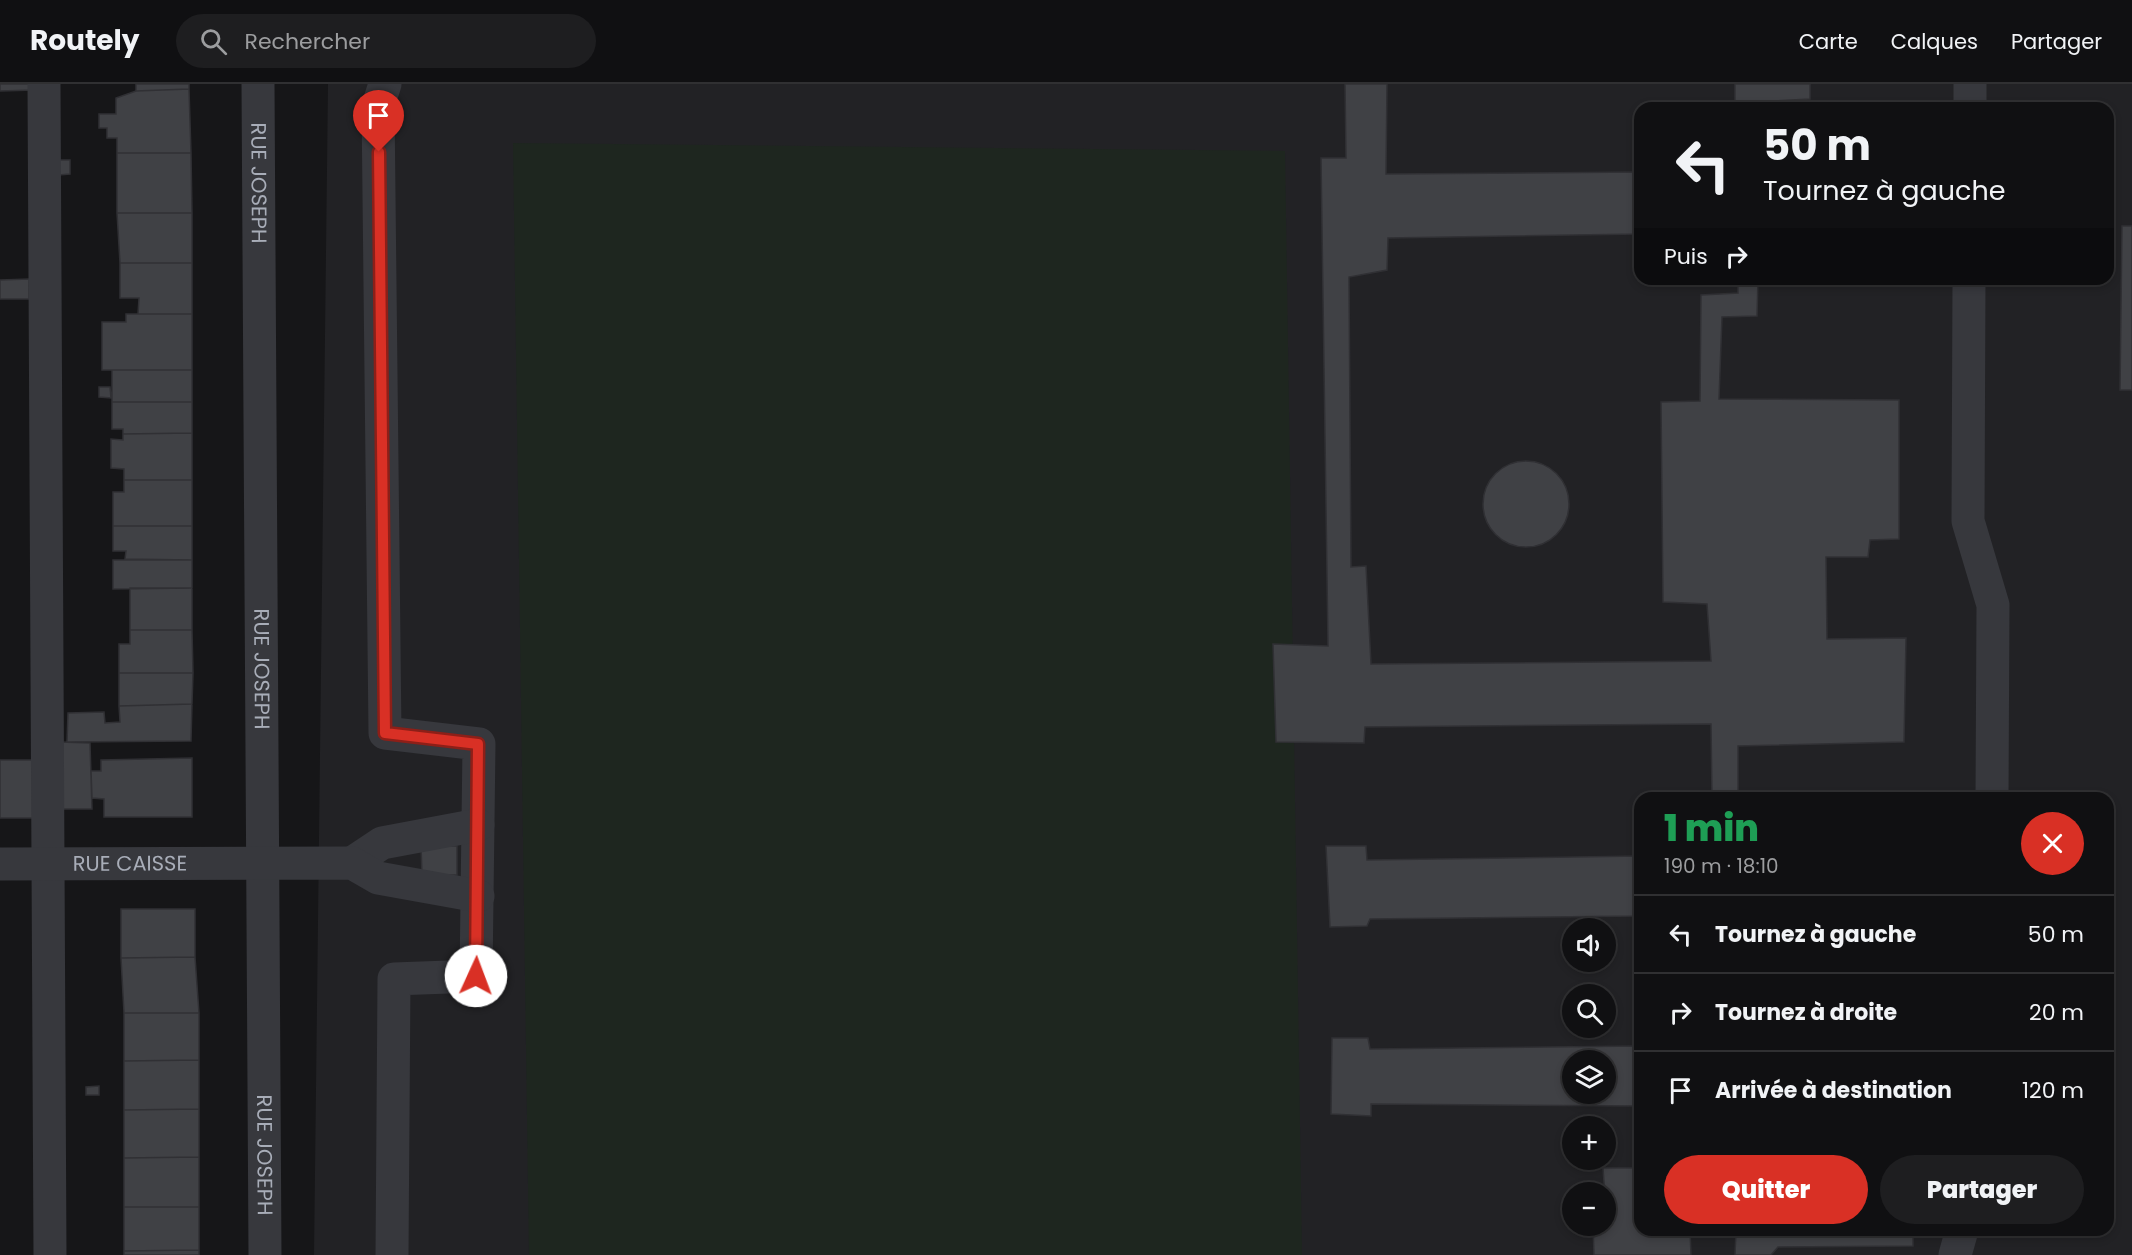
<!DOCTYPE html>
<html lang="fr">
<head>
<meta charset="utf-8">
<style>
	body { margin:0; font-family:Poppins,sans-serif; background:#1e1e20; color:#f1f3f6; height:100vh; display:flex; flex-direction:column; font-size:22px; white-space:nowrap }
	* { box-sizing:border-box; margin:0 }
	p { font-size:20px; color:#9c9d9f }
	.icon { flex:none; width:33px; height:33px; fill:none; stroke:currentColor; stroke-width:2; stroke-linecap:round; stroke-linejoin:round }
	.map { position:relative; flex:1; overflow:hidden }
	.details { position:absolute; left:1634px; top:708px; width:480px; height:444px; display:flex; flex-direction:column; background:#101012; border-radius:18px; box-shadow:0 3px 9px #0003,0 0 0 2px #303032 }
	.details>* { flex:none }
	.top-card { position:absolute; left:1634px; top:18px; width:480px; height:183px; border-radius:18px; box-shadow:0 3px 9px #0003,0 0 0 2px #303032; background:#101012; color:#f1f3f6; overflow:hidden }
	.fabs { position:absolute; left:1562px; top:834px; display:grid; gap:12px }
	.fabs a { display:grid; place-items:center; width:54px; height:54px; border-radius:50%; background:#101012; box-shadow:0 3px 9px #0003,0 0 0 2px #303032; font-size:30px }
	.pin { position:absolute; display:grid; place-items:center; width:51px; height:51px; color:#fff; margin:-62px -26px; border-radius:50% 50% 50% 0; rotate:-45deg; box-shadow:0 0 6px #0007 }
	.pin .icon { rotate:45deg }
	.me { position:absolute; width:66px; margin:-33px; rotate:2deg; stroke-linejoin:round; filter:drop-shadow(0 0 4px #0008) }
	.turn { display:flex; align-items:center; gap:21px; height:126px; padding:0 30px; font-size:27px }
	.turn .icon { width:78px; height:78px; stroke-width:2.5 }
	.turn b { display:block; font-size:42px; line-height:51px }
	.then { display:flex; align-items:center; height:57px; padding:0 30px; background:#0003; gap:12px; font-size:22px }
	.round { display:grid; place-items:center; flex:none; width:63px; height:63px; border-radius:32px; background:#1e1e20 }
	.overview { display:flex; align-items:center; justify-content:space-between; height:102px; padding:0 30px }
	h1 { font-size:36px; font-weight:800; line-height:45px; color:#1e9e55 }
	.primary-button { display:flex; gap:12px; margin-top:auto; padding:12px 30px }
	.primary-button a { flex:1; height:69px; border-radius:36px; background:#d93025; color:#fff; font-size:24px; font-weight:800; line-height:69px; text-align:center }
	.primary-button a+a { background:#1e1e20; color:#f1f3f6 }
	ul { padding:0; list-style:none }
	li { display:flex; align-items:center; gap:18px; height:78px; padding:0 30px; border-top:2px solid #303032 }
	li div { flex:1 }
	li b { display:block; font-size:22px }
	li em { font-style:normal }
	header { display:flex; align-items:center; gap:36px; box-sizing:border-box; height:84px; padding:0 30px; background:#101012; border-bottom:2px solid #303032 }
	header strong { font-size:28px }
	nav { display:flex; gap:33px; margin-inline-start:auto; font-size:21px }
	.search { width:420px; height:54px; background:#1e1e20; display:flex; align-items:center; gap:15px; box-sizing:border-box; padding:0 21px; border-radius:33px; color:#9c9d9f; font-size:22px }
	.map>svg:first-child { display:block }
	.built { fill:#222225; fill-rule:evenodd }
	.green { fill:#1e261f }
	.building { fill:#404145; stroke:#303034; stroke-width:1.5; fill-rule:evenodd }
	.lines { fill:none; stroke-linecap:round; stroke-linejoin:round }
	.minor { stroke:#37383d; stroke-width:33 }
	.route-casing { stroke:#8d1f18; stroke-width:15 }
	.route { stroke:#d93025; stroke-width:10 }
	.labels { text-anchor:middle; stroke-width:4.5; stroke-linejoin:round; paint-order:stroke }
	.street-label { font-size:21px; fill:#a8adb8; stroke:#111113 }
</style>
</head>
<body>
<header>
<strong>Routely</strong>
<div class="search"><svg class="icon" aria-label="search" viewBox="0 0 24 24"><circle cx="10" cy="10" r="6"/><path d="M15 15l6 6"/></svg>Rechercher</div>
<nav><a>Carte</a><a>Calques</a><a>Partager</a></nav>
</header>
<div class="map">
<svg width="2132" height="1171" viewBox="0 0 2132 1171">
	<rect width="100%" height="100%" fill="#161618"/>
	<path class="built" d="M328,0H2132V1171H314ZM1640,24H2108V195H1640ZM1640,714H2108V1146H1640ZM1572,844H1605V878H1572ZM1572,910H1605V944H1572ZM1572,976H1605V1010H1572ZM1572,1042H1605V1076H1572ZM1572,1108H1605V1142H1572Z"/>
	<path class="green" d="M513,59L1285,67L1302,1171H529Z"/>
	<path class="building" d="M0,0H34V6L0,7Z
		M136,0H189V5L136,7Z
		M1345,0H1387L1386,90L1640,88V150L1388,154L1387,186L1349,193L1351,483L1366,482L1371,580L1711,577L1707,520L1663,518L1661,318L1700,317L1701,211L1738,209V195H1758L1757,232L1722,233L1719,315L1899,316V455L1870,456L1868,473H1826L1827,555L1906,554L1904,658L1738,662V714H1712L1711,640L1365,643L1364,659L1276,658L1273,560L1328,562L1321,74H1346Z
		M1735,0H1810V15L1758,18V24H1735Z
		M189,5L191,69H117V54H107V44H99V30H116V14L136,7Z
		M117,69H191L192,129H117Z
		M59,76H70V90L59,91Z
		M117,129H192V179H120Z
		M2122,142H2132V306H2120Z
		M120,179H192V230H138L139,214H120Z
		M29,195V215H0V196Z
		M126,230H192V286H102V238H126Z
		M112,286H192V318H112Z
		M99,303H110L111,314L99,313Z
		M112,318H192V349L123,350V345H112Z
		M192,349V396H124V385L111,384V355L123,356V350Z
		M1483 420a43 43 0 1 1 86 0a43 43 0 1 1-86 0Z
		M124,396H192V442H113V408H124Z
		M113,442H192V476L125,475L126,467H113Z
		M113,476H192V504L113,505Z
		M130,504H192V546H130Z
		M130,546H192L193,589H119V560H130Z
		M119,589H193L192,620L119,622Z
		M192,620L191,657L67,658L68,629L104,628L105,639L120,638L119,622Z
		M60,658L90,659L92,725H61Z
		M192,674V733H104V715L92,714L91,687H101V676Z
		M0,676H37V734H0Z
		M421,762H457V791H422Z
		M1326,762H1366L1367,776L1640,772V832L1370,835L1367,842L1330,843Z
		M121,825H195V873L121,874Z
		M195,873L199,929H124L121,874Z
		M124,929H199V976L124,977Z
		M1332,954H1368L1370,965L1640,962V1022L1371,1020V1032L1331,1030ZM1572,976H1605V1010H1572Z
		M199,976V1025L124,1026V977Z
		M99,1002V1011H86V1003Z
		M199,1025V1073L124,1074V1026Z
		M199,1073V1123H124V1074Z
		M1603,1084H1640V1146H1690L1691,1171H1594L1593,1142H1607Z
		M124,1123H199V1166L124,1167Z
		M1736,1146H1913V1162L1778,1163L1771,1171H1735Z
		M199,1166V1171H124V1167Z"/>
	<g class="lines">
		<g class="minor">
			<path d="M44,0L50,1171"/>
			<path id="s1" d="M258,0L265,1171"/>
			<path d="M385,0L378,22L385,649L479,660L476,892L394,895L392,1171"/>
			<path d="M1970,24V0"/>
			<path d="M1969,195L1968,437L1993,521L1992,714"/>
			<path d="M352,779L382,759L478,741"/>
			<path id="s2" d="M0,780L352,779L378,794L478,812"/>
			<path d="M1955,1171L1962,1146"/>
		</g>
	</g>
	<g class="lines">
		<defs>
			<path id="route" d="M379,68L385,649L478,660L476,892"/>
		</defs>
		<use href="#route" class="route-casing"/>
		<use href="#route" class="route"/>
	</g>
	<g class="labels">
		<g class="street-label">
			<text dy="7" stroke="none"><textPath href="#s1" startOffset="99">RUE JOSEPH</textPath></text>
			<text dy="7" stroke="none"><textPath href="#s1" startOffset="585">RUE JOSEPH</textPath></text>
			<text dy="7" stroke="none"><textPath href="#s2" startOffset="130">RUE CAISSE</textPath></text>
			<text dy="7" stroke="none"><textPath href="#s1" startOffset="1071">RUE JOSEPH</textPath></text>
		</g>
	</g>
</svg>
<div class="fabs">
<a><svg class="icon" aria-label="sound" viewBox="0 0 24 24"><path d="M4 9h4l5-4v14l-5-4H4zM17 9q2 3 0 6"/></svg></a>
<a><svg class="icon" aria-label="search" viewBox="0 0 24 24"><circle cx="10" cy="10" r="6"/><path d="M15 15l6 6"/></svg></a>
<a><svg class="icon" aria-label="layers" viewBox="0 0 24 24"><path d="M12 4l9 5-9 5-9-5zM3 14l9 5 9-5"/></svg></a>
<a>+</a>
<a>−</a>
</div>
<div class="pin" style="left:379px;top:68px;background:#d93025"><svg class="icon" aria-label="arrive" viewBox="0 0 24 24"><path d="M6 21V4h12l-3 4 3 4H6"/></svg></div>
<svg class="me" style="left:476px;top:892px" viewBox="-20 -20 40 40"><circle r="19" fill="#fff"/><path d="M0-13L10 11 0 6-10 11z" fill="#d93025"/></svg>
<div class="top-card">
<div class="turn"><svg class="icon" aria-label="left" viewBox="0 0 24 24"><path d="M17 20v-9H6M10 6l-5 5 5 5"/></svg><div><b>50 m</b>Tournez à gauche</div></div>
<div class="then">Puis<svg class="icon" aria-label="right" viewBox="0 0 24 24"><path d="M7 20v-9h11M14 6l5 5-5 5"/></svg></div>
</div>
<section class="details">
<div class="overview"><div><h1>1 min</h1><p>190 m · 18:10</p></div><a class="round" style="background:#d93025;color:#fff"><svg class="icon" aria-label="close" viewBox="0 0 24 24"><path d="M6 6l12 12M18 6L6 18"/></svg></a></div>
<ul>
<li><svg class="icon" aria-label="left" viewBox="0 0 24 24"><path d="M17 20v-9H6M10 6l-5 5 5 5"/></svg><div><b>Tournez à gauche</b></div><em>50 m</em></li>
<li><svg class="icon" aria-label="right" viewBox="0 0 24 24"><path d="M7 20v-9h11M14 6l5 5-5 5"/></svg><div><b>Tournez à droite</b></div><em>20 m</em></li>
<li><svg class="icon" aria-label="arrive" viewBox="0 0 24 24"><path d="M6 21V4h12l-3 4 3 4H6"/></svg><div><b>Arrivée à destination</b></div><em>120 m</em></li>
</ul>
<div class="primary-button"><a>Quitter</a><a>Partager</a></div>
</section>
</div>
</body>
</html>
